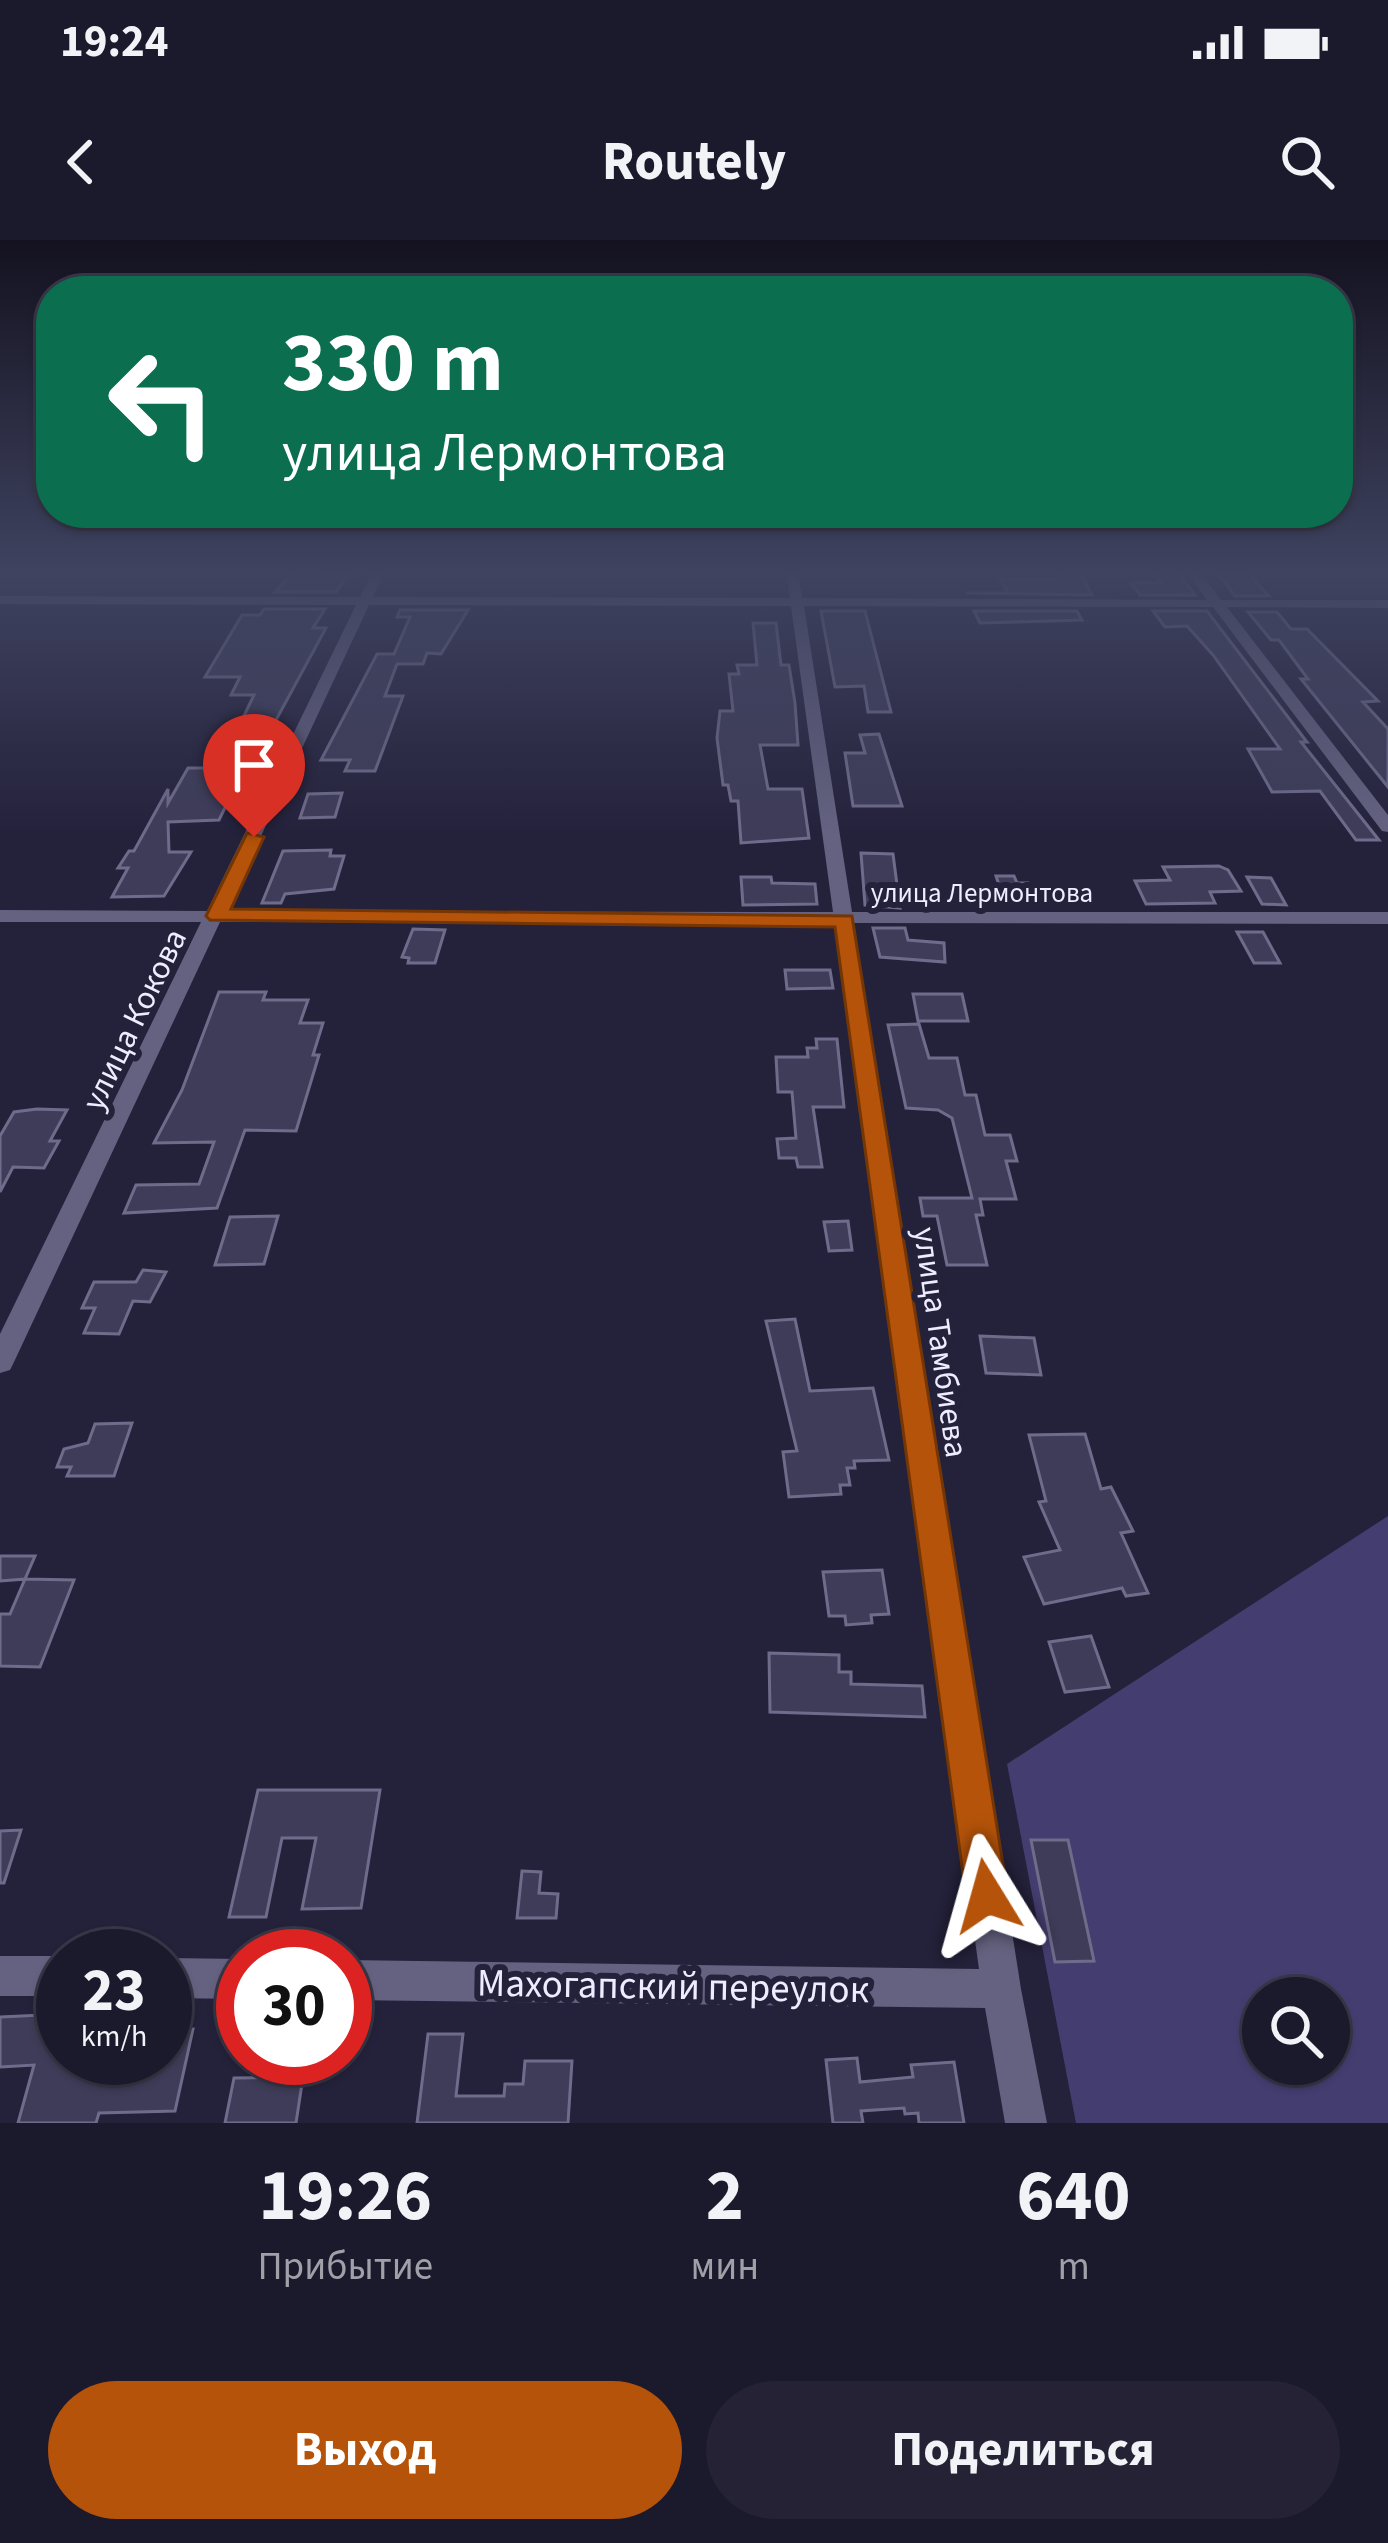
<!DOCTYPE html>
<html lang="ru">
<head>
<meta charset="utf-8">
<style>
	body { margin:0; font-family:"Source Sans 3",sans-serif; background:#242234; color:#f1f3f6; height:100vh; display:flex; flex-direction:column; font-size:45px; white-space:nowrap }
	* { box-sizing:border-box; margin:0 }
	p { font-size:39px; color:#a0a0a9 }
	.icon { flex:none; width:66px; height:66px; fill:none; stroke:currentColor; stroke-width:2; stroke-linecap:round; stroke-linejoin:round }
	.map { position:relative; height:1883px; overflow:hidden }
	.sheet { display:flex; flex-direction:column; background:#1b192c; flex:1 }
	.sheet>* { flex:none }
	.guide { position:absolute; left:36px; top:36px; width:1317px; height:252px; border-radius:48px; box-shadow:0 3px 9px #0004,0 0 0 3px #393848; background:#0b6e4f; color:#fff; overflow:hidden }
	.controls { position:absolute; left:1242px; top:1737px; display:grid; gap:24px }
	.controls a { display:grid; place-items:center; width:108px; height:108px; border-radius:50%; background:#1b192c; box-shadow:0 3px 9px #0004,0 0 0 3px #393848; font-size:60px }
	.speed { position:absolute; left:36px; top:1689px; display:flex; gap:24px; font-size:60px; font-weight:700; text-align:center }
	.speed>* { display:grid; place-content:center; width:156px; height:156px; border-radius:50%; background:#1b192c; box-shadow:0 3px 9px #0004,0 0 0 3px #393848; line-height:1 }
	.speed small { font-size:30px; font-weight:400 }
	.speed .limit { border:18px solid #d22; background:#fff; color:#111 }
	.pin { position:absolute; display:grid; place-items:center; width:102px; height:102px; color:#fff; margin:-123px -51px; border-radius:50% 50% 50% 0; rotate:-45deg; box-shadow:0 0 12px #0007 }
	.pin .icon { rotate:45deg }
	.me { position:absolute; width:132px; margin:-66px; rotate:352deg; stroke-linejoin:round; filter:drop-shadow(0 0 9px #0008) }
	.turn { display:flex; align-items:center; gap:42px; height:252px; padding:0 48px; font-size:54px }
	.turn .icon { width:156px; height:156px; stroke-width:2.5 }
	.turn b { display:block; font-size:84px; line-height:102px }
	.eta { display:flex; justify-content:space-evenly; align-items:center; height:204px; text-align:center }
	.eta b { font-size:72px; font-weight:700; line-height:84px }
	.cta { display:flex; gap:24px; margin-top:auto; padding:24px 48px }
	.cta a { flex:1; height:138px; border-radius:72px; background:#b45309; color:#fff; font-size:48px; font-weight:700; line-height:138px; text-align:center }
	.cta a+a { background:#242234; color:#f1f3f6 }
	.status { display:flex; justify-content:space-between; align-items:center; height:84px; padding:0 60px; background:#1b192c; direction:ltr }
	.status svg { height:33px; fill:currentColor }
	header { display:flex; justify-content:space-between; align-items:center; height:156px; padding:0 48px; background:#1b192c; font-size:54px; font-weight:700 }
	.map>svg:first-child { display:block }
	.green { fill:#443d70; fill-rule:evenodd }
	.building { fill:#3e3c58; stroke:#6f6c8b; stroke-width:3 }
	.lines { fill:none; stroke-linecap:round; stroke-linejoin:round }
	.minor { fill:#646280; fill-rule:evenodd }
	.route { fill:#b45309; stroke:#753606; stroke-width:3 }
	.labels { text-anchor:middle; stroke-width:12; stroke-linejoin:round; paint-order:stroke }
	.far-street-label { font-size:27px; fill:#eeedff; stroke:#24213b }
	.street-label { font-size:33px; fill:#eeedff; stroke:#24213b }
	.near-street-label { font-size:39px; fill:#eeedff; stroke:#24213b }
</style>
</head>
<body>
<div class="status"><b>19:24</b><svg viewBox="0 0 49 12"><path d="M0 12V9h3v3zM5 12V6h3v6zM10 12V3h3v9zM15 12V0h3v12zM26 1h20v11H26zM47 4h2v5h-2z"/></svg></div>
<header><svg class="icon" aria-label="back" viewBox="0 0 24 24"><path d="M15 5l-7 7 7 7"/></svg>Routely<svg class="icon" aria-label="search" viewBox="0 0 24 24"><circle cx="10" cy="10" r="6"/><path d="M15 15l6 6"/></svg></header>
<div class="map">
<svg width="1388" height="1883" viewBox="0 0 1388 1883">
	<rect width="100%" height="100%" fill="#24213b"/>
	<path class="green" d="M1388,1276V1883H1076L1007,1524ZM1263,1758H1329V1824H1263Z"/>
	<path class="building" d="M294,331H323L321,335H348L336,352H275Z
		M1057,331L1080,332L1092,355L966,353H1008L1000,339H1060Z
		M1153,332H1178L1195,355H1140L1131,343H1161Z
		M1218,333H1248L1269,356H1235Z
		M264,369H325L313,388H326L276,480H242L254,455H231L240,437H205L242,375H260Z
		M400,370H468L441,414L427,413L423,424H397L385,456H403L375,531H345L350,520H321L377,414H394L410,377H397Z
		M821,371H865L891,472H868L864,446L835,447Z
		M974,371H1077L1082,380L980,383Z
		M1153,371H1207L1307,502H1301L1379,600H1356L1320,551L1272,552L1248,509H1280L1213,415L1187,386L1165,387Z
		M1248,372H1277L1291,389H1307L1378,461L1363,462L1388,489V547L1301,439H1308L1279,400H1271Z
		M753,383H776L781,425H789L795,463L798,505H760L768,549H802L809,598L741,603L738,561H731L728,545H723L717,498L720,471H733L729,434H739L737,425H757Z
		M879,494L902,566H853L845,513H865L860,495Z
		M211,521H232L221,539H239L219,580L168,582L169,612H191L164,656L112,657L128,628H118L129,611H134L168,549V563L188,528H207Z
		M342,553L335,577L300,578L308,554Z
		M331,610L330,616H344L334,649L285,654L281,663H262L283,611Z
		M861,613L893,614L900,668L865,665Z
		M1219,626L1228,630L1241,651L1210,652L1215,663L1146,664L1135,641L1170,640L1163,627Z
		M996,636H1014L1017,643H1028L1034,663H1005Z
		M741,637H771L772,643L815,644L817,664L743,665Z
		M1247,637L1271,638L1286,665L1262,664Z
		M873,688H905L908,700L944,703L945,722L880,717Z
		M413,689L445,690L435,723H408L409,718L402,717Z
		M1237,692H1263L1280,723H1254Z
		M785,730H830L833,748L787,749Z
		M219,752H266L263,760H308L300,783H323L313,815H319L296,891L245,890L217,968L124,973L136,945L199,944L214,902L154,903L182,850Z
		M913,754H962L968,781H918Z
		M919,784L929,818H957L965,855H976L985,895H1010L1017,921H1006L1016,959H980L983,975H976L987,1025H947L937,976H923L920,958H972L952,878L938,870L906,868L888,785Z
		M816,799H837L844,867H813L822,927H798L796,918H779L777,899L796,898L792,852H778L776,817H808L807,808H817Z
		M37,869L67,870L50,901H59L44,928L13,927L0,952V896L14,872Z
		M278,976L264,1024L215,1025L230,977Z
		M848,981L852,1010L829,1011L824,982Z
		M143,1030L166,1032L150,1062L133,1061L119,1094L84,1093L95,1068H82L94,1042H136Z
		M795,1079L810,1151L873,1148L889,1220L854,1221L855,1228H847L850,1245H840L841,1254L789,1257L783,1212L797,1211L766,1081Z
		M980,1096L1034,1098L1041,1135L986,1133Z
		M132,1183L114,1236H67L71,1227H57L64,1209L88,1203L95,1184Z
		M1085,1194L1101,1249L1111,1247L1133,1291L1121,1293L1148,1353L1126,1356L1122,1348L1044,1364L1024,1317L1060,1310L1039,1262L1046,1261L1029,1195Z
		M0,1316H35L25,1339L0,1341Z
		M882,1330L889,1374L871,1375L872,1383L846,1385L845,1376H829L823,1332Z
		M25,1339L74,1340L40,1427L0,1426V1374H10Z
		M1091,1396L1109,1447L1065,1452L1049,1402Z
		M769,1413L839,1415V1432H851V1444L922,1446L925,1477L770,1472Z
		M258,1550H380L361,1668L302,1669L316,1598H282L266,1677H229Z
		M21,1590L4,1643H0V1591Z
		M1031,1600H1068L1094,1721L1055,1722Z
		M522,1631L541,1632L539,1653L558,1654L556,1678H517Z
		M63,1774V1818H165V1790L193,1789L175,1871L99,1873L96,1883H18L34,1825L0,1827V1777Z
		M428,1794H463L456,1856H504L505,1844H523L525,1821H572L568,1883H417Z
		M857,1818L860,1842L913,1837L911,1825L954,1822L964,1883H919L918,1873L905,1874L904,1868L861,1871L863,1883H833L826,1820Z
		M303,1837L296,1883H225L234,1838Z"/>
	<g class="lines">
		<path class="minor" d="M373,331H385L373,357L790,358L786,331H798L802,358L1207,360L1186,331H1199L1221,360H1388V368L1227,367L1388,575V592L1382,591L1213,367L804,366L852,672H1388V684L853,683L1021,1749L1047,1883H1005L985,1768L345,1760V1720L979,1729L834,683L220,682L14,1122L10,1130L0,1133V1094L201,682H0V670L207,671L356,365L0,364V356L360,357ZM369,365L791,366L833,672L226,671Z
			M0,1716H63V1756H0Z
			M165,1718L243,1719V1759L165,1758Z"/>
	</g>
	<linearGradient id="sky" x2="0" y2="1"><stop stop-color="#141220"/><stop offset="0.56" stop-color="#3f4360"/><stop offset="1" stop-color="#3f4360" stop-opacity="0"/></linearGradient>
	<rect width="1388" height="595" fill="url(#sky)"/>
	<path class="route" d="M247,593L264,597L231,669L852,676L1008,1656L1002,1671L987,1678L972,1671L966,1656L835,687L210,680L206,676Z"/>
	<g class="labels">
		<g class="far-street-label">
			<text x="982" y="662">улица Лермонтова</text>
		</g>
		<g class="street-label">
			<text transform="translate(133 779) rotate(-64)" y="12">улица Кокова</text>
			<text transform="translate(942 1102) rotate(82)" y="12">улица Тамбиева</text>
		</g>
		<g class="near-street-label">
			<text transform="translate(673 1745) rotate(1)" y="14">Махогапский переулок</text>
		</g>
	</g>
</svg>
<div class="controls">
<a><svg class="icon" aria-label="search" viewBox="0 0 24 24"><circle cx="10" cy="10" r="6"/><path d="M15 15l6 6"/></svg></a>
</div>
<div class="speed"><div>23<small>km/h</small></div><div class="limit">30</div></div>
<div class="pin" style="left:254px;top:597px;background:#d93025"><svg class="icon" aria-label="arrive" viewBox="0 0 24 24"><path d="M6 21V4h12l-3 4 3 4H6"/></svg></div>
<svg class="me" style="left:987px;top:1656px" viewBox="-20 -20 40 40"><path d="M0-17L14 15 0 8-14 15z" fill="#b45309" stroke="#fff" stroke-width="4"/></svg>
<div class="guide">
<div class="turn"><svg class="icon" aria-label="left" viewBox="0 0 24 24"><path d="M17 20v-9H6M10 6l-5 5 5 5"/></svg><div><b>330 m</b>улица Лермонтова</div></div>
</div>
</div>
<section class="sheet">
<div class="eta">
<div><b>19:26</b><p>Прибытие</p></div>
<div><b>2</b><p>мин</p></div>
<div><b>640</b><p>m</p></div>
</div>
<div class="cta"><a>Выход</a><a>Поделиться</a></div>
</section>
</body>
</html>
